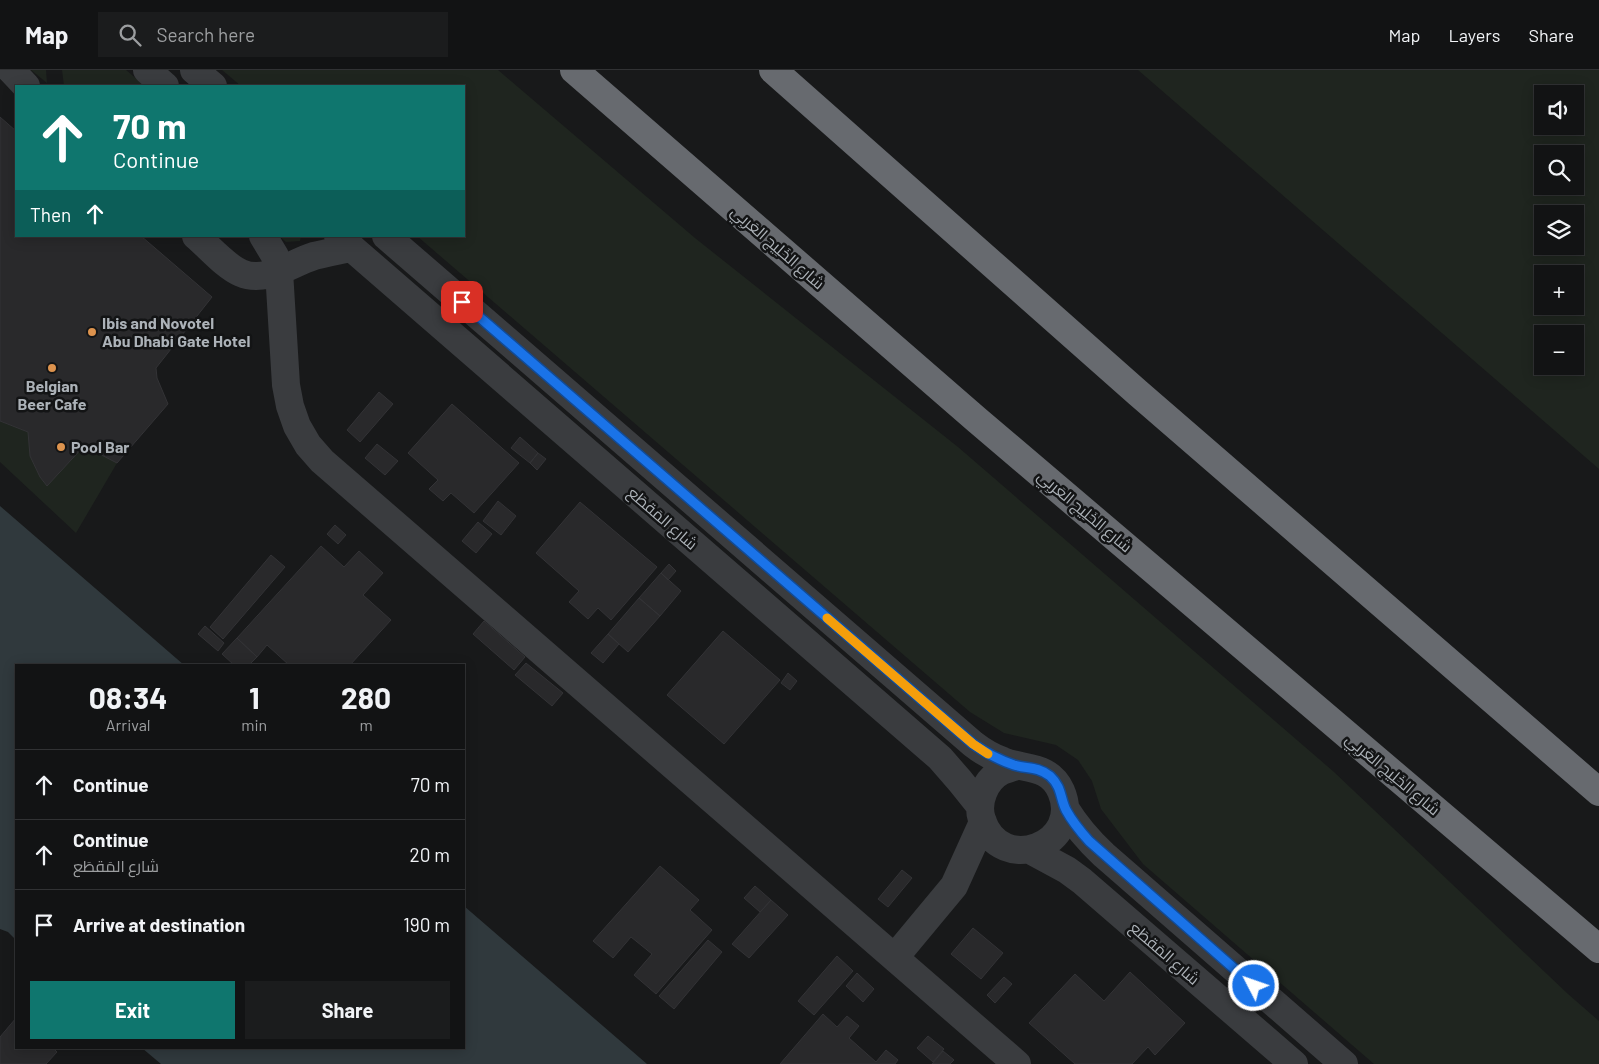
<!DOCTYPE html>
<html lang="en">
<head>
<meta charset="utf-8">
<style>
	body { margin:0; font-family:Barlow,Cairo,sans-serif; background:#1b1c1d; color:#f1f3f6; height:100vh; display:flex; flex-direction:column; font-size:19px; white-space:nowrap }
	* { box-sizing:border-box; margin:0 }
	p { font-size:16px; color:#9c9ea0 }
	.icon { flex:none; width:28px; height:28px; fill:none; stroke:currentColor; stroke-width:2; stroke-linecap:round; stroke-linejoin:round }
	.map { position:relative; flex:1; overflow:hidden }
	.drawer { position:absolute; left:15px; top:594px; width:450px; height:385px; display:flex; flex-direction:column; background:#121314; border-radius:0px; box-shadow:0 2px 12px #0003,0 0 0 1px #313234 }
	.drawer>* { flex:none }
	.banner { position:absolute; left:15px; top:15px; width:450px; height:152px; border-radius:0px; box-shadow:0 2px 12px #0003,0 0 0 1px #313234; background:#0f766e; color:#fff; overflow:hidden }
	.fabs { position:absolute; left:1534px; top:15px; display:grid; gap:10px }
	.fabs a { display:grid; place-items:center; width:50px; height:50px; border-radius:0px; background:#121314; box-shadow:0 2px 12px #0003,0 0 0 1px #313234; font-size:25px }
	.pin { position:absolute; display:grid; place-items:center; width:42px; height:42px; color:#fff; margin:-21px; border-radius:10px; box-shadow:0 2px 8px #0006 }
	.me { position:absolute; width:55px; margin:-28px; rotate:311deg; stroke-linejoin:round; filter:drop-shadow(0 0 4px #0008) }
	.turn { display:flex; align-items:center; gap:18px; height:105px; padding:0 15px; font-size:22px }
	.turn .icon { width:65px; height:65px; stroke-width:2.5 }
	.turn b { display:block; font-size:35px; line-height:42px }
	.then { display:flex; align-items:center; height:48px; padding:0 15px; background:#0003; gap:10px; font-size:19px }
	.eta { display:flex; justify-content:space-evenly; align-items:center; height:85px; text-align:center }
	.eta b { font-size:30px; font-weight:700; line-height:35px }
	.button { display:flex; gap:10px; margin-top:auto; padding:10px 15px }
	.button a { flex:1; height:58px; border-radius:0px; background:#0f766e; color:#fff; font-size:20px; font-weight:700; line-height:58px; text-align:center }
	.button a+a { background:#1b1c1d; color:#f1f3f6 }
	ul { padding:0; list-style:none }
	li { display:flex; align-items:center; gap:15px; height:70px; padding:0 15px; border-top:1px solid #313234 }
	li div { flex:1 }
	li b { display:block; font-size:19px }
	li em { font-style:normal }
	header { display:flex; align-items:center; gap:30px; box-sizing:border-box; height:70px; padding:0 25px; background:#121314; border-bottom:1px solid #313234 }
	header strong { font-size:24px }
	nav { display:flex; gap:28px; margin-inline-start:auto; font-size:18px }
	.search { width:350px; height:45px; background:#1b1c1d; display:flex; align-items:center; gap:12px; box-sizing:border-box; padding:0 18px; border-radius:0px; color:#9c9ea0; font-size:19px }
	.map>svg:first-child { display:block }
	.green { fill:#1f251f; fill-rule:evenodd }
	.water { fill:#30393d }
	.building { fill:#29292b; stroke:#333336 }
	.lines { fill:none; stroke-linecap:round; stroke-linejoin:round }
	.minor { stroke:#3a3c3f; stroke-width:28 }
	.highway { stroke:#676a6f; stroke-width:28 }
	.route-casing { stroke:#114b97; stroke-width:12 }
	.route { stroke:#1a73e8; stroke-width:9 }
	.slow { stroke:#f59e0b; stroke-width:9 }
	.poi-dot { fill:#dd934e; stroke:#131415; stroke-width:2 }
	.labels { text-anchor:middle; stroke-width:5; stroke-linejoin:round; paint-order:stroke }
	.street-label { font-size:16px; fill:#acb2b8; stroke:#131415 }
	.poi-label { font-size:16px; font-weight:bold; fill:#acb2b8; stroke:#131415; text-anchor:start }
</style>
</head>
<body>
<header>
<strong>Map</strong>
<div class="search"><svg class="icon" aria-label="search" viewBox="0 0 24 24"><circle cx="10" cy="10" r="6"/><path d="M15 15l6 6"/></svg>Search here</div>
<nav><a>Map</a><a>Layers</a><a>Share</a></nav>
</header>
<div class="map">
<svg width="1599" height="994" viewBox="0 0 1599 994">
	<rect width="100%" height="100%" fill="#18191a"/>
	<path class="green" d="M31,0H46L47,13Z
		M62,0H126L145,16H64Z
		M222,0H498L695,168L958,377L1334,702L1568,924L1599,951V994H1374L1143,794L1101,739L1092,711L1078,690L1056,675L1004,663L970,642L417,166H464V16H241Z
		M1138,0H1599V399ZM1542,24H1575V56H1542ZM1542,84H1575V116H1542ZM1542,144H1575V176H1542ZM1542,204H1575V236H1542ZM1542,264H1575V296H1542Z
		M279,166H301L300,171L286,172Z
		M0,351L28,362C30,383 33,399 47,415L84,376L117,393L76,463L0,392Z"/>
	<path class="water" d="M0,436L184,595H16V870L8,862L0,859Z
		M464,836L647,994H161L142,978H464Z"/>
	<path class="building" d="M0,47L16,61V166H141L212,227L156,298L157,308L168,334L117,393L84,376L47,416L40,407L30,386L28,362L0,351Z
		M379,322L393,334L360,372L347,360Z
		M452,334L519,393L474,443L451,423L443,431L429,419L438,410L408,383Z
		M520,367L538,383L530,393L511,378Z
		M377,374L398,391L385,405L365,388Z
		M538,383L546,389L537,400L530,393Z
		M498,431L516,446L501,465L483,451Z
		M580,432L657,497L611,550L598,538L588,549L569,532L579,521L536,483Z
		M478,452L492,464L476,483L462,471Z
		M335,455L346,465L338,474L327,464Z
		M321,476L344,497L359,481L383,503L363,525L391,550L350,595H289L267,575L257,587L237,568Z
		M271,485L285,497L223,569L210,557Z
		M669,494L676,501L668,510L661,503Z
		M661,503L681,521L660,546L639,528Z
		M639,528L660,546L628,582L608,564Z
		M484,551L525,587L514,600L473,564Z
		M205,556L224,573L218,581L198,564Z
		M723,561L780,610L724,674L667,625Z
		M608,564L619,574L603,593L591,583Z
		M237,568L257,587L249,595H234L222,584Z
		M526,593L563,623L552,636L515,605Z
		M788,603L797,611L790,620L781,613Z
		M660,796L699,830L690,840L712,860L656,924L634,905L652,884L631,867L613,888L593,871Z
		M902,800L912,808L888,837L878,829Z
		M755,816L771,830L760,842L744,828Z
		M771,830L788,845L749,888L732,874Z
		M973,858L1003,883L981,909L951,884Z
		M708,870L722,882L674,939L659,926Z
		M837,886L853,901L814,945L798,931Z
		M1130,902L1185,953L1155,985L1148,977L1132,994H1075L1029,953L1075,904L1104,931Z
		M857,903L874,919L863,932L846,916Z
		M1004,907L1012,914L995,933L987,925Z
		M823,944L837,957L847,946L859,956L849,968L876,992L886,980L898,990L895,994H780Z
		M16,948V978H53L57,982L46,994H0V967Z
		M928,966L944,979L933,992L917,978Z
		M943,981L954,990L950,994H932Z"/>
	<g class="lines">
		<path class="minor" d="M11,0L26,16
			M147,0L165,16
			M194,0L213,16
			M196,166C209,177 226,197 241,203C266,214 291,193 314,186C327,183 339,180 352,178
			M263,166L275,186L279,201L286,315L290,336L297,356L308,375L322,391L1017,994
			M338,166L940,688L960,711L980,736
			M386,166L973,674C982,681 992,687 1003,691C1024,700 1049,694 1061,721C1084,774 1001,807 982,750C976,732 985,710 1002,701C1006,699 1012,698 1016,696
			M1065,738C1076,756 1089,771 1104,785L1344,994
			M1030,780L1067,800L1082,811L1294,994
			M895,887L954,816L983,752"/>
		<path class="highway" d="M574,0L977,350L1599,879
			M773,0L1138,323L1599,722"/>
	</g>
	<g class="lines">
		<defs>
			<path id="route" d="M462,232L973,674C986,683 999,690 1014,695C1027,699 1037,696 1050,706C1062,717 1060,728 1066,740C1072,751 1080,761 1089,771L1254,916"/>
		</defs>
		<use href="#route" class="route-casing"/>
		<use href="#route" class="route"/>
		<path class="slow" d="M827,548L973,674L988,684"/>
	</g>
	<g class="poi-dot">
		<circle cx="92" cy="262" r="5"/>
		<circle cx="52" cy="298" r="5"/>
		<circle cx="61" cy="377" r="5"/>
	</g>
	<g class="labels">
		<g class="street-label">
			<text transform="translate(778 177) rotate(41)" y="6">شارع الخَلِيج العَربِي</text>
			<text transform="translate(1085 441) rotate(40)" y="6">شارع الخَلِيج العَربِي</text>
			<text transform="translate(663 448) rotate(41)" y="6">شارع المَقطَع</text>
			<text transform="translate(1393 704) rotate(40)" y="6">شارع الخَلِيج العَربِي</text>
			<text transform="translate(1165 883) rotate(41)" y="6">شارع المَقطَع</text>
		</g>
		<g class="poi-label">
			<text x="102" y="259">Ibis and Novotel<tspan x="102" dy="18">Abu Dhabi Gate Hotel</tspan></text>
			<text x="52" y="322" text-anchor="middle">Belgian<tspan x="52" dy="18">Beer Cafe</tspan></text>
			<text x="71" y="383">Pool Bar</text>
		</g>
	</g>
</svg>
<div class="fabs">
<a><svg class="icon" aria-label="sound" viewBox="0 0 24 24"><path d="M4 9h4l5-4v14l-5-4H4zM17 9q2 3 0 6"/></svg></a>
<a><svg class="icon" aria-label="search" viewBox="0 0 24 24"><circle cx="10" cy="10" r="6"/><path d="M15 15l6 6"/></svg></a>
<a><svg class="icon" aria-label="layers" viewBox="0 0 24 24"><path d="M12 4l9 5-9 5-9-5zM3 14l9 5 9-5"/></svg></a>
<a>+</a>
<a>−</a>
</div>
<div class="pin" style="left:462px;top:232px;background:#d93025"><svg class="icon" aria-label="arrive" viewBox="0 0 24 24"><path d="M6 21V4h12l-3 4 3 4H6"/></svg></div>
<svg class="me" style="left:1254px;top:916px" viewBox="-20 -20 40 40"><circle r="17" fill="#1a73e8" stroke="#fff" stroke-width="3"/><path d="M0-11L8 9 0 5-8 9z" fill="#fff"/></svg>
<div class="banner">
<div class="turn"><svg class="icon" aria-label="ahead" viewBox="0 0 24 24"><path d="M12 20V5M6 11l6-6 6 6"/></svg><div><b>70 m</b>Continue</div></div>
<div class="then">Then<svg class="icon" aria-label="ahead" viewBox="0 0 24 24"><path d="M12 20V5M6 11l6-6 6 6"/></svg></div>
</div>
<section class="drawer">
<div class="eta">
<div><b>08:34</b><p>Arrival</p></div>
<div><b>1</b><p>min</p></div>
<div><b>280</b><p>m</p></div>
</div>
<ul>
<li><svg class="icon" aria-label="ahead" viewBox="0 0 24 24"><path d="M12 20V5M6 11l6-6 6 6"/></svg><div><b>Continue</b></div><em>70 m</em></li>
<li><svg class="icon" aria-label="ahead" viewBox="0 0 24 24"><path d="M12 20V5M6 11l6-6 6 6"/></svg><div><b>Continue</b><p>شارع المَقطَع</p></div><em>20 m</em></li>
<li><svg class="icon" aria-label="arrive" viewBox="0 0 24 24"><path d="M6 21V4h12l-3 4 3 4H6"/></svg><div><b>Arrive at destination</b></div><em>190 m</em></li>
</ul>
<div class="button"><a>Exit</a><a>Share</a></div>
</section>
</div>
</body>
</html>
